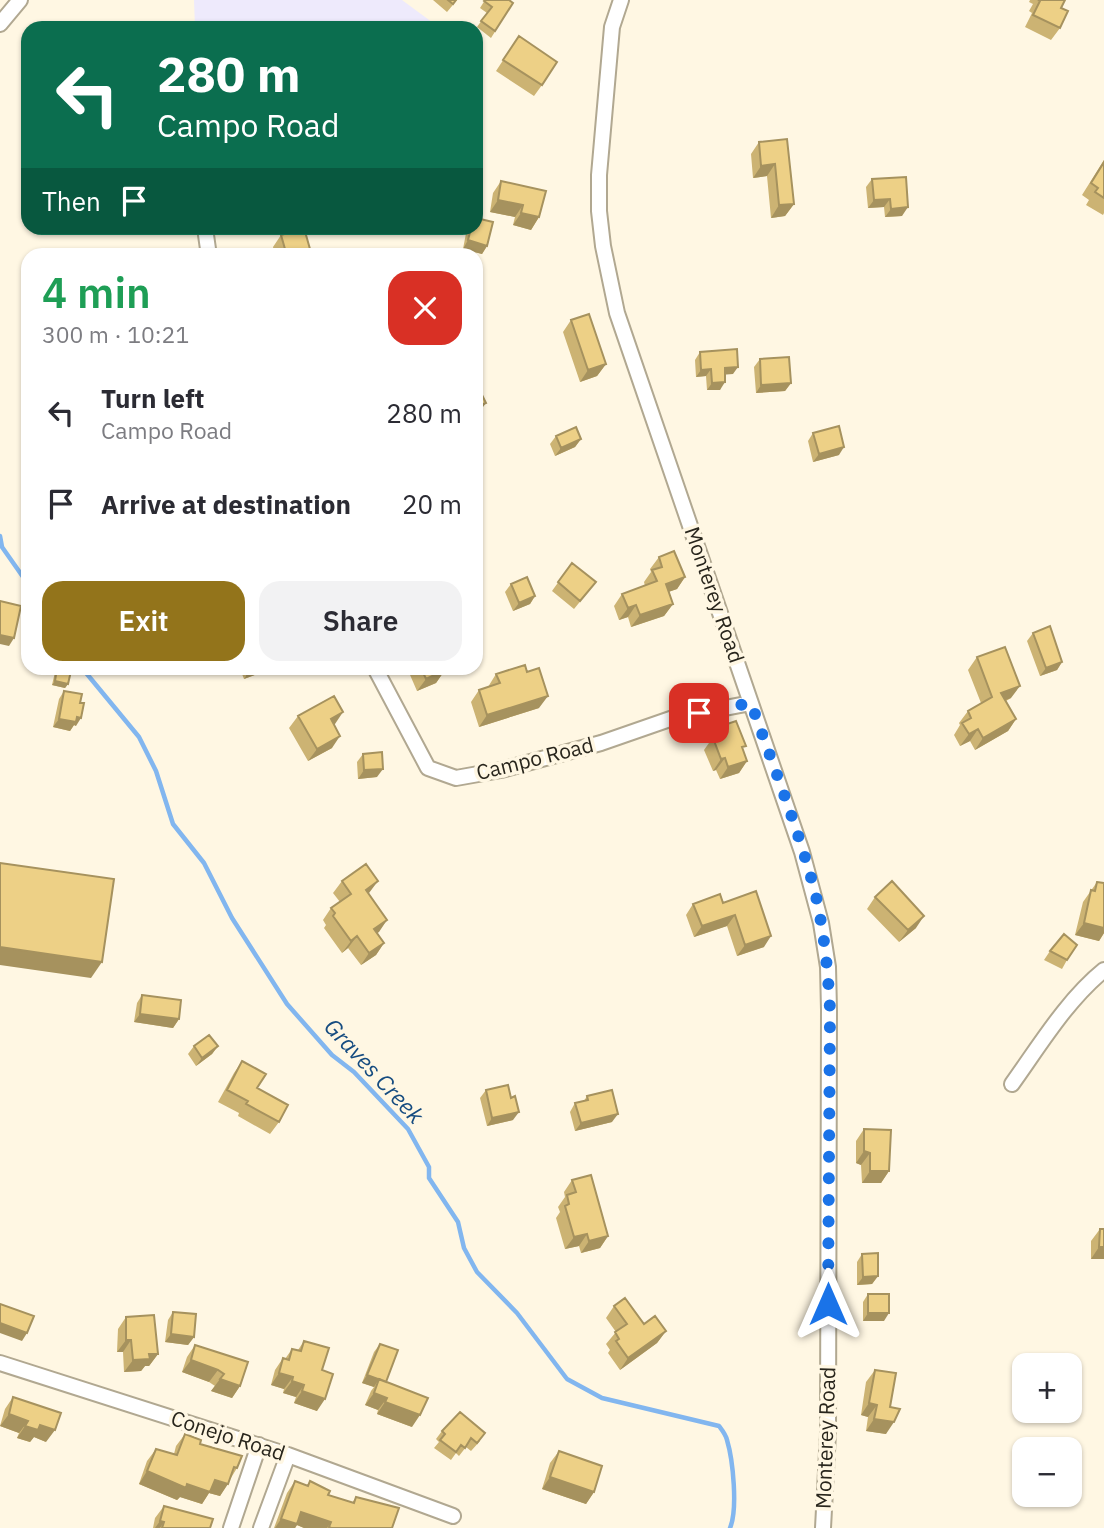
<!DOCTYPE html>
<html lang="en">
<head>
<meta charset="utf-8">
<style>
	body { margin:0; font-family:"IBM Plex Sans",sans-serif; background:#f2f2f3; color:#2b2b33; height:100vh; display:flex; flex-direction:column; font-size:26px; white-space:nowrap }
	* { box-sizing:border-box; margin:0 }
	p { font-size:23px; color:#7c7c81 }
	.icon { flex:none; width:38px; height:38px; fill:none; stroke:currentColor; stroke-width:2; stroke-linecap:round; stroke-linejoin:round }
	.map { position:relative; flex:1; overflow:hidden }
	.sheet { position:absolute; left:21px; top:248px; width:462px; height:427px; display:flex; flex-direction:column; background:#fff; border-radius:21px; box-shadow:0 2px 5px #0004 }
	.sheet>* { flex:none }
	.hud { position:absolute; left:21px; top:21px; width:462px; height:214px; border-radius:21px; box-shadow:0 2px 5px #0004; background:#0b6e4f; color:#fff; overflow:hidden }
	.fabs { position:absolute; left:1012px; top:1353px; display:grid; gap:14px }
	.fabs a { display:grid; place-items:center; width:70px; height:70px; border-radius:14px; background:#fff; box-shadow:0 2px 5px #0004; font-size:35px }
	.pin { position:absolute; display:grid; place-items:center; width:60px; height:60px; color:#fff; margin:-30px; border-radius:14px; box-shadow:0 4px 10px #0006 }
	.me { position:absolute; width:77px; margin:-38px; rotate:0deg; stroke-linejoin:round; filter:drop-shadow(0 0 5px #0008) }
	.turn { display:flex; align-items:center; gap:24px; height:147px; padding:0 21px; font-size:32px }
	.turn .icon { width:91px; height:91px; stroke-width:2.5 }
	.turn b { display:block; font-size:49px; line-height:60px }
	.then { display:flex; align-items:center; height:66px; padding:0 21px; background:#0003; gap:14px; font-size:26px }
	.round { display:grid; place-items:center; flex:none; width:74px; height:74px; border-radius:21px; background:#f2f2f3 }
	.overview { display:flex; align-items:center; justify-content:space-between; height:119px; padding:0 21px }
	h1 { font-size:42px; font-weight:600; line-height:52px; color:#1e9e55 }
	.cta { display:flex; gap:14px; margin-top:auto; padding:14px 21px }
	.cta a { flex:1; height:80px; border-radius:21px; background:#93741b; color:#fff; font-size:28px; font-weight:600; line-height:80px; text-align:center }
	.cta a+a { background:#f2f2f3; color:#2b2b33 }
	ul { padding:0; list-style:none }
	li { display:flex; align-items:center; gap:21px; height:91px; padding:0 21px }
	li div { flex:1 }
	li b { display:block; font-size:26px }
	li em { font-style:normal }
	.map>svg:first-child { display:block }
	.education { fill:#eeeafc }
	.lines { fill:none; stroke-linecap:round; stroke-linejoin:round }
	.stream { stroke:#82b6ef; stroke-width:4.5 }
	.street-casing { stroke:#b1a891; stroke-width:18 }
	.street { stroke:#fff; stroke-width:14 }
	.wall { fill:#ccb373 }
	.shaded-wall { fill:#a6925e }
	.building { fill:#edd086; stroke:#a6925e; stroke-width:2 }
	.route { stroke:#1a73e8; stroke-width:12; stroke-dasharray:0 21.6 }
	.labels { text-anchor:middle; stroke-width:7; stroke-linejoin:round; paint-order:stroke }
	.street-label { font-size:21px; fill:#28251c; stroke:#fff7e3 }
	.water-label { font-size:23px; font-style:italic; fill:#164c80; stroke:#fff7e3 }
</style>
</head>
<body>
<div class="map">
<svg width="1104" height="1528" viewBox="0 0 1104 1528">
	<rect width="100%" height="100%" fill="#fff7e3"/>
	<path class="education" d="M194,0H402L440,28H195Z"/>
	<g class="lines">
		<path class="stream" d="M0,536L2,547L28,584
			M82,668L139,737L156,771L173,824L204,863L232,918L287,1004L332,1055L354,1072L408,1129L429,1167V1178L458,1222L464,1248L477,1272L517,1313L567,1379L602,1398L719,1426C722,1430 726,1435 727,1440C733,1460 738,1509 730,1528"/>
		<defs>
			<path id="street" d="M621,0L612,27L599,175V211L603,246L617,313L802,852L821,923L828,967L829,1010L828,1433L823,1528
				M0,24L20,0
				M205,228L209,256
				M375,668L428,768L456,778L501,770L601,743L673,718L751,703
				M1012,1084C1040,1045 1067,1000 1104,970
				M0,1363L288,1455L453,1516
				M231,1528L259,1445
				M261,1528L288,1455"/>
		</defs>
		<use href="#street" class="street-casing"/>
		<use href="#street" class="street"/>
	</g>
	<path class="wall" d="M433,0H457L447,12Z
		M485,0L513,3L491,38L477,27L487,13L480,8Z
		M1030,0H1065L1061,8L1060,28L1051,40L1025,27L1032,13L1029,11L1033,4L1029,2Z
		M519,36L542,85L534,96L496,71Z
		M787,139L794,204L785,216L771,218L767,176L753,178L751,154L759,142Z
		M1104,160V213L1103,215L1086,205L1089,200L1082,195Z
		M906,177L902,216L885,217L884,207L868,208L866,187L872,179Z
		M501,181L539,217L531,230L513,225L515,217L490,212L493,193Z
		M467,228H476L487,246L482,254L463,249Z
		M281,235L312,256H275L273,247Z
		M571,320L606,364L597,376L580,382L563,332Z
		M700,352L733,374H725L720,390H707L706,376L696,377L695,360Z
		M760,359L791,383L785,391L756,393L754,367Z
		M813,433L839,455L813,462L808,441Z
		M556,436L581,439L575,447L555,456L550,444Z
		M659,557L685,577L677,589L668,592L673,604L664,616L631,627L628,617L619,620L614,606L622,594L645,586L644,582L651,572L650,569Z
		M572,563L596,582L574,609L552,591Z
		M511,584L535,596L530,604L513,611L505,592Z
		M1033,633L1062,662L1057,670L1040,676L1027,641Z
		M977,657L1011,698L1006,701L1016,719L1008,731L975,750L970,741L960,746L954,735L960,725L959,723L968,711L981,703L968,670Z
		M57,668L68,684L65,688L52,685L55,672Z
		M259,668L257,674L244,679L240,669Z
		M407,668H444L445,670L436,683L417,691Z
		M496,674L539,708L479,727L471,702L479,690L488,687Z
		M64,691L76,726L74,725L70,731L53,727L59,699Z
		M298,716L335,724L332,748L308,761L289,728Z
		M721,726L743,750L747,761L739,773L720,779L716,770L713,771L704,750Z
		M363,754L377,777L358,779L357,762Z
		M342,881L369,894L387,920L377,933L384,943L376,955L361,965L348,948L342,953L324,928L326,925L323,920L331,908L340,902L333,893Z
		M1097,882L1104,883V933L1099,941L1075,935L1083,902Z
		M875,897L916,928L899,942L867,909Z
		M723,903L764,947L737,956L727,926L694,937L686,915L693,904Z
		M1050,951L1067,960L1062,969L1044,960Z
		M142,995L179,1019L173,1028L134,1022L137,1003Z
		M194,1046H218L212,1054L196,1066L188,1054Z
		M242,1061L257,1088L279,1122L270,1134L238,1116L239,1113L218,1102L234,1073Z
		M486,1090L513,1120L487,1126L480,1098Z
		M587,1096L612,1122L575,1131L570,1112L575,1103L584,1101Z
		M864,1129L889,1171L881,1183H862L861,1165L856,1163V1141Z
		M572,1180L608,1236L600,1248L581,1253L579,1246L565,1249L556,1218L560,1212L558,1207L565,1197L564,1192Z
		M1100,1229L1104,1259H1091V1241Z
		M862,1254L878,1276L872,1284L857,1285V1262Z
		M868,1294L884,1321H863V1302Z
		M614,1306L644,1324L666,1331L657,1343L620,1370L608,1353L610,1350L606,1344L616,1332L606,1318Z
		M173,1312L194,1337L188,1345L165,1342L168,1320Z
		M126,1317L158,1354L149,1366H145L141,1371L124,1372L123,1352H117L118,1329Z
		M304,1341L322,1370L317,1411L294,1403L296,1397L283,1393L284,1389L271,1385L275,1370L283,1358L285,1359L292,1349L298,1350Z
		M380,1344L386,1382L412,1427L377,1414L378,1410L365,1405L371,1391L374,1387L362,1383L374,1352Z
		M195,1345L240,1386L232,1398L211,1391L215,1386L209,1382L182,1372L187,1357Z
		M875,1370L890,1407L886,1434L866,1431L868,1417L861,1415L866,1382Z
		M13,1397L46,1442L34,1437L30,1442L17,1438L19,1433L0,1426L5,1409Z
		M442,1431L480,1441L471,1451L466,1447L459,1456L456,1453L451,1460L434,1448L439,1442L436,1439Z
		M185,1434L237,1468L220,1496L209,1493L202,1504L180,1497L177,1500L139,1484L147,1461L156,1449L174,1454L176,1446Z
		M559,1451L594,1492L586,1504L542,1489L550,1463Z
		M295,1481L307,1485L310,1481L328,1495L352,1503L356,1497L392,1528H304L297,1525L295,1528H274L287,1493Z
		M164,1506L210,1528H153L155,1518Z"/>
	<path class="shaded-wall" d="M775,164L767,176L753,178L761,166Z
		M890,199L884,207L868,208L874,200Z
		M498,200L523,205L515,217L490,212Z
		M794,204L785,216L771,218L779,205Z
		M908,207L902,216L885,217L891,209Z
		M521,213L539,217L531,230L513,225Z
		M410,228H442L437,234Z
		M468,240L487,246L482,254L463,249Z
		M606,364L597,376L580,382L588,370Z
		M738,367L733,374L720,375L725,368Z
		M711,369L706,376L696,377L701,370Z
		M725,382L720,390H707L712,383Z
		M791,383L785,391L756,393L761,385Z
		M486,403L480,411L476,412V407Z
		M581,439L575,447L555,456L561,448Z
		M844,447L839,455L813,462L819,454Z
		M685,577L677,589L657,596L666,584Z
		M535,596L530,604L513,611L519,603Z
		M673,604L664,616L631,627L640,615Z
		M636,605L628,617L619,620L628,608Z
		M0,635L14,638L9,646L0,644Z
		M1062,662L1057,670L1040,676L1046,668Z
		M259,669L257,674L244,679L247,675Z
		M445,670L436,683L417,691L426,679Z
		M55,681L68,684L65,688L52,685Z
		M1020,686L1011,698L993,705L1001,693Z
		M548,696L539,708L479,727L487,715Z
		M343,712L335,724L322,731L331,719Z
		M77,717L81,718L76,726L74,725L70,731L53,727L59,719Z
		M1016,719L1008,731L975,750L983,738Z
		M978,729L970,741L960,746L969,734Z
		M340,736L332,748L308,761L317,749Z
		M725,758L716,770L713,771L721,759Z
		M747,761L739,773L720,779L728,767Z
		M383,769L377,777L358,779L364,770Z
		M378,881L369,893L357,902L366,890Z
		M735,915L727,926L694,937L702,926Z
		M924,916L916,928L899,942L908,930Z
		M387,920L379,932L366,941L374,929Z
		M1084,923L1104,928V933L1099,941L1075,935Z
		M357,936L348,948L342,953L351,941Z
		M771,936L764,947L737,956L745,945Z
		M384,943L376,955L361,965L369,953Z
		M0,947L102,962L91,978L0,965Z
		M140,1014L179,1019L173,1028L134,1022Z
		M218,1046L212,1054L196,1066L202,1058Z
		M519,1112L513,1120L487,1126L492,1118Z
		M618,1114L612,1122L575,1131L581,1123Z
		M864,1151L870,1153L861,1165L856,1163Z
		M870,1171H889L881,1183H862Z
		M587,1234L579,1246L565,1249L574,1237Z
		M608,1236L600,1248L581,1253L589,1241Z
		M1099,1247H1104V1259H1091Z
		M878,1276L872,1284L857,1285L863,1277Z
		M868,1313H889L884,1321H863Z
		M0,1323L27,1333L22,1341L0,1333Z
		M666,1331L657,1343L620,1370L628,1358Z
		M171,1334L194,1337L188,1345L165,1342Z
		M126,1340H131L123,1352H117Z
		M149,1354H158L149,1366H145L141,1371L124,1372L133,1360Z
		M191,1360L218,1370L209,1382L182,1372Z
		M279,1373L293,1377L284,1389L271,1385Z
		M367,1375L379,1379L374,1387L362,1383Z
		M220,1379L240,1386L232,1398L211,1391Z
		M292,1381L304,1385L296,1397L283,1393Z
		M302,1391L325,1399L317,1411L294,1403Z
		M374,1393L387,1398L378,1410L365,1405Z
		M385,1402L420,1415L412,1427L377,1414Z
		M869,1403L877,1405L868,1417L861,1415Z
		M9,1414L28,1421L19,1433L0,1426Z
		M874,1419L894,1422L886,1434L866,1431Z
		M40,1425L55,1430L46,1442L34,1437L30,1442L17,1438L25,1426Z
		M147,1471L187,1484L215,1480L228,1484L220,1496L209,1493L202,1504L180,1497L177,1500L139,1484Z
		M550,1477L594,1492L586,1504L542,1489Z
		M301,1512L331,1522L327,1528H304L297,1525L295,1528H275L281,1519Z
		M160,1521L164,1522L160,1528H155Z"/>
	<path class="building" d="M448,0H456L453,4Z
		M485,0H509L513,3L495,31L481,21L492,7L484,1Z
		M1038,0H1065L1061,8L1068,11L1060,28L1033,15L1040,1Z
		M519,36L557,62L542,85L503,60Z
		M787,139L794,204L779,205L775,164L761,166L759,142Z
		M1104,162V198L1095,192L1098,188L1091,183Z
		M906,177L908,207L891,209L890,199L874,200L872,179Z
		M501,181L546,191L539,217L521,213L523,205L498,200Z
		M476,218L493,222L487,246L468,240L471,228H476Z
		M304,228L312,256H287L281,235Z
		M589,314L606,364L588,370L571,320Z
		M737,349L738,367L725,368V382L712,383L711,369L701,370L700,352Z
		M789,357L791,383L761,385L760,359Z
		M476,383L486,403L476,407Z
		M839,426L844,447L819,454L813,433Z
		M576,427L581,439L561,448L556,436Z
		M674,551L685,577L666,584L673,604L640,615L636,605L628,608L622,594L657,581L652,570L662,567L659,557Z
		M572,563L596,582L580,601L558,582Z
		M527,577L535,596L519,603L511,584Z
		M0,601L21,606L14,638L0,635Z
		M1050,626L1062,662L1046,668L1033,633Z
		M1005,647L1020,686L1001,693L1016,719L983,738L978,729L969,734L962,723L971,718L968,711L992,697L977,657Z
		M525,665L527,672L539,668L548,696L487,715L479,690L500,683L496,674Z
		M57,668L71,671L68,684L55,681Z
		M244,668H259V669L247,675Z
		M421,668H444L445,670L426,679Z
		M64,691L82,694L80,703H84L81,718L77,717L76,722L59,719Z
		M334,696L343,712L331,719L340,736L317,749L298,716Z
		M736,721L746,746L742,747L747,761L728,767L725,758L721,759L713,738L724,733L721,726Z
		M382,752L383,769L364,770L363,754Z
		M0,863L114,879L102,962L0,947Z
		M366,864L378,881L366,890L387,920L374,929L384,943L369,953L357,936L351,941L333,916L335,913L331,908L351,894L342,881Z
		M892,881L924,916L908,930L875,897Z
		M1097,882L1104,883V928L1084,923L1091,890L1095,891Z
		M756,891L771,936L745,945L735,915L702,926L693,904L720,894L723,903Z
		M1064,934L1077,945L1067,960L1050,951Z
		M142,995L181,1000L179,1019L140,1014Z
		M209,1035L218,1046L202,1058L194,1046Z
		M242,1061L266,1074L257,1088L288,1105L279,1122L246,1104L248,1101L227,1090Z
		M508,1085L511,1098L515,1096L519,1112L492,1118L486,1090Z
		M612,1090L618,1114L581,1123L575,1103L588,1100L587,1096Z
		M864,1129L891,1130L889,1171H870V1153L864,1151Z
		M591,1175L608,1236L589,1241L587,1234L574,1237L565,1206L569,1204L567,1195L576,1192L572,1180Z
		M1100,1229H1104V1247H1099Z
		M878,1253V1276L863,1277L862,1254Z
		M868,1294H889V1313H868Z
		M625,1298L644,1324L655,1316L666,1331L628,1358L616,1341L619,1339L615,1332L627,1324L614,1306Z
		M0,1304L34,1316L27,1333L0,1323Z
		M173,1312L196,1314L194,1337L171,1334Z
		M154,1315L158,1354H149L150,1359L133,1360L131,1340H126V1317Z
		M304,1341L329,1348L322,1370L333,1374L325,1399L302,1391L304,1385L292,1381L293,1377L279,1373L283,1358L289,1360L292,1349L301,1351Z
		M380,1344L398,1350L386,1382L367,1375Z
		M195,1345L248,1362L240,1386L220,1379L224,1374L218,1370L191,1360Z
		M875,1370L896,1373L890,1407L900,1409L894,1422L874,1419L877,1405L869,1403Z
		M379,1379L428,1398L420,1415L385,1402L387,1398L374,1393Z
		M13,1397L61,1413L55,1430L40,1425L38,1430L25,1426L28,1421L9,1414Z
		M460,1412L485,1433L477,1443L471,1438L465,1448L461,1445L456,1452L440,1440L445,1434L442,1431Z
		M185,1434L201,1440L200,1444L242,1456L237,1468L234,1467L228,1484L215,1480L210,1492L187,1484L186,1488L147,1471L156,1449L177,1455Z
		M559,1451L602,1466L594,1492L550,1477Z
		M295,1481L308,1486L310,1481L330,1491L328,1495L354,1503L356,1497L399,1508L392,1528H331L329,1527L331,1522L301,1512L297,1524L281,1519Z
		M164,1506L213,1519L210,1528H162L164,1522L160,1521Z"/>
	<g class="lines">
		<path class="route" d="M699,713L751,703C773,765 798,828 815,892C824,931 828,970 830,1010L828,1304"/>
	</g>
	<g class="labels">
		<g class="street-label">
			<text transform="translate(714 595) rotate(71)" y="7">Monterey Road</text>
			<text transform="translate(535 759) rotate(-14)" y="7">Campo Road</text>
			<text transform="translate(228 1436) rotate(18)" y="7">Conejo Road</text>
			<text transform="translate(826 1438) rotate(-88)" y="7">Monterey Road</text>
		</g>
		<g class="water-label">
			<text transform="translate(374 1071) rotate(47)" y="8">Graves Creek</text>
		</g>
	</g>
</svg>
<div class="fabs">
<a>+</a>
<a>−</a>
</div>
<div class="pin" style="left:699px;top:713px;background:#d93025"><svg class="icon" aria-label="arrive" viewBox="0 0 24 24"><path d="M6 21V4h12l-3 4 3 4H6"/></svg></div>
<svg class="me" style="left:828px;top:1304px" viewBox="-20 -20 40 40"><path d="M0-17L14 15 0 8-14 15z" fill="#1a73e8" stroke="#fff" stroke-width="4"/></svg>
<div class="hud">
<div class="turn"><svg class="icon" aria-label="left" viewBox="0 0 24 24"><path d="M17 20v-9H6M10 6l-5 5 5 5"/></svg><div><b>280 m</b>Campo Road</div></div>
<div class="then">Then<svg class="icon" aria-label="arrive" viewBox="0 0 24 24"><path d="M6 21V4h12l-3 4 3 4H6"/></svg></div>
</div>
<section class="sheet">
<div class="overview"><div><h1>4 min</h1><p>300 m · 10:21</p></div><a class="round" style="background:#d93025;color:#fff"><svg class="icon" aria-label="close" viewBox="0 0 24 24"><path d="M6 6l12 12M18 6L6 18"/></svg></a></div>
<ul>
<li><svg class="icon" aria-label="left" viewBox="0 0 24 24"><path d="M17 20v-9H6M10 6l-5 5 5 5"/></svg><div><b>Turn left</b><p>Campo Road</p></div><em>280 m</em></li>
<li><svg class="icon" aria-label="arrive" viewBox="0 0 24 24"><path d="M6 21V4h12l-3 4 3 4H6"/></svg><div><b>Arrive at destination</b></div><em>20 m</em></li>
</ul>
<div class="cta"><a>Exit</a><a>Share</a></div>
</section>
</div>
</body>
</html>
